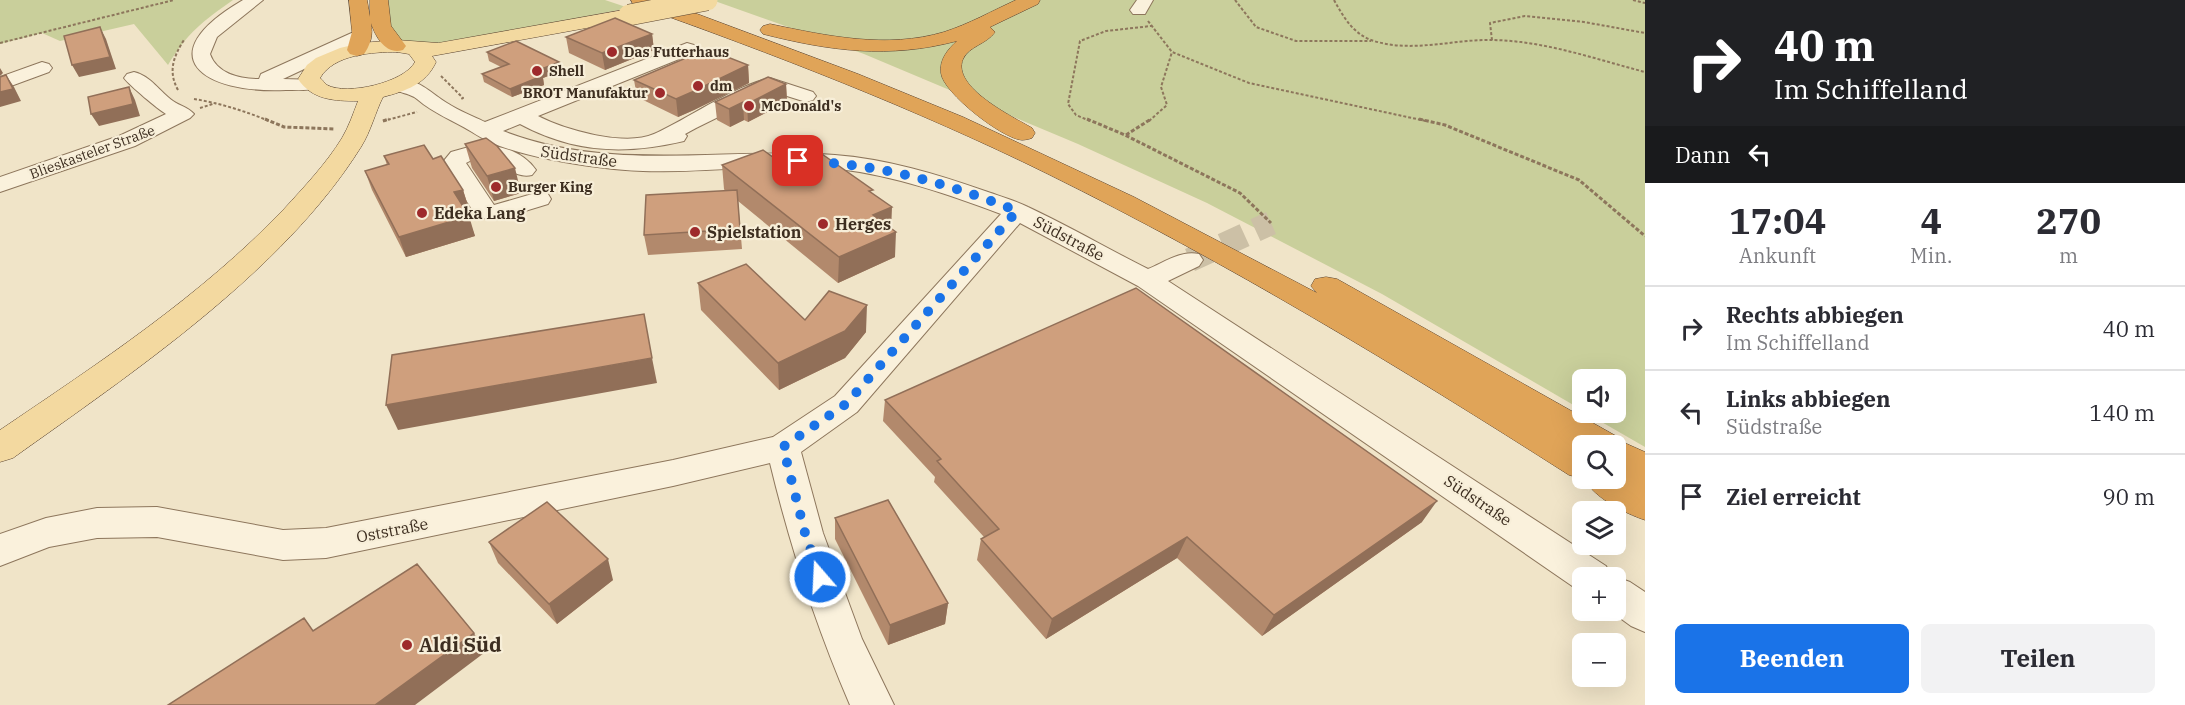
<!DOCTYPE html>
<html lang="de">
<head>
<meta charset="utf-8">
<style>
	body { margin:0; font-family:"IBM Plex Serif",serif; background:#f2f2f3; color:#2b2b33; height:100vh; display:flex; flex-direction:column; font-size:22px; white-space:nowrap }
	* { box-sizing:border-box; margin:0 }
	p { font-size:20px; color:#7c7c81 }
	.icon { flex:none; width:33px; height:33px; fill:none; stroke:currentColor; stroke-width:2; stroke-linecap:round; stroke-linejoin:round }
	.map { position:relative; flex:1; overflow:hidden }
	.side { display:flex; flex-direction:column; background:#fff; width:540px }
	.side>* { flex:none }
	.banner { background:#202124; color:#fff; overflow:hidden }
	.controls { position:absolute; left:1572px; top:369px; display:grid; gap:12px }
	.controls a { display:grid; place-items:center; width:54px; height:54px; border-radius:9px; background:#fff; box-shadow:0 6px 24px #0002; font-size:30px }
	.pin { position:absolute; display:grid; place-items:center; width:51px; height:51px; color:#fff; margin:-26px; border-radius:12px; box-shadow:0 3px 9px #0006 }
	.me { position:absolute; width:66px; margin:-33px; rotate:341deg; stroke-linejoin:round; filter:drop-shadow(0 0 4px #0008) }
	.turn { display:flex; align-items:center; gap:21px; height:126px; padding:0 30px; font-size:27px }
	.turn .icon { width:78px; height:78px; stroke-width:2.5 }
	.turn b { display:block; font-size:42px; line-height:51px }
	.then { display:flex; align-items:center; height:57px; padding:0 30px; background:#0003; gap:12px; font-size:22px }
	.eta { display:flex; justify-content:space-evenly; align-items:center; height:102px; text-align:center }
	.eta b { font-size:36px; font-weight:700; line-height:42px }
	.cta { display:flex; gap:12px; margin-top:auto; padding:12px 30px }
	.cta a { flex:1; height:69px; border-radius:9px; background:#1a73e8; color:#fff; font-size:24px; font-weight:700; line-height:69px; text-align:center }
	.cta a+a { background:#f2f2f3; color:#2b2b33 }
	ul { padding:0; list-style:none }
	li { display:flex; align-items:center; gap:18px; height:84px; padding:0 30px; border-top:2px solid #e1e1e2 }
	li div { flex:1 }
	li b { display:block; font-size:22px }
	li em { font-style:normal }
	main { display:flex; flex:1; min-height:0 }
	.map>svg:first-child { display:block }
	.green { fill:#c9cf9b }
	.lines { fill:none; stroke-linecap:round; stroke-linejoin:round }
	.minor-tunnel { stroke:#ccc0a6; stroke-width:24; stroke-dasharray:24 12; stroke-linecap:butt }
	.minor-casing { stroke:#8d765c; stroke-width:2 }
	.major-casing { stroke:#5b4430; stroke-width:1 }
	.highway-casing { stroke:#5b4430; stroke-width:1 }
	.path-far1 { stroke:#8d765c; stroke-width:2; stroke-dasharray:3 2; stroke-linecap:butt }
	.path { stroke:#8d765c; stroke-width:3; stroke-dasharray:4 2; stroke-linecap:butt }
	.minor { fill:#faf1dc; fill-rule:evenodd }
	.major { fill:#f3d9a0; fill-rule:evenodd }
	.highway { fill:#e0a458; fill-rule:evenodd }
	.major-bridge-casing { stroke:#5b4430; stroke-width:22; stroke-linecap:butt }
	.major-bridge { stroke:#f3d9a0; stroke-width:21 }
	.wall { fill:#b2896c }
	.shaded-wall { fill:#916f58 }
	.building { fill:#cf9f7d; stroke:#916f58; stroke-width:1.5 }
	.route { stroke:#1a73e8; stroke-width:10; stroke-dasharray:0 18 }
	.poi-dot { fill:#9e2a2b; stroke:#f7eed8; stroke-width:2 }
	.labels { text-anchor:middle; stroke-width:4.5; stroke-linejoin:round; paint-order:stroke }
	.far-poi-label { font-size:14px; font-weight:bold; fill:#3d2e20; stroke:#f7eed8; text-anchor:start }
	.far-street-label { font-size:14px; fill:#3d2e20; stroke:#f7eed8 }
	.street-label { font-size:16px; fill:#3d2e20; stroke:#f7eed8 }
	.poi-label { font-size:16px; font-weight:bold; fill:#3d2e20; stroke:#f7eed8; text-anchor:start }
	.near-poi-label { font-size:20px; font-weight:bold; fill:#3d2e20; stroke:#f7eed8; text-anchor:start }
</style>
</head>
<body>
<main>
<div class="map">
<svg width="1645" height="705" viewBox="0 0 1645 705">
	<rect width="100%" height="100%" fill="#f0e4c8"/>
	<path class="green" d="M0,0H233C202,22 188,32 168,65L134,24L60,41L42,33L0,44Z
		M387,0H605L629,8L441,45L401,42L391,34Z
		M712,0H1645V447L1586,413L1616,412V380H1582V410L1382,294L1207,203L1078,144L864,54Z"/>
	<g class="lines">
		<path class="minor-tunnel" d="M1190,260L1271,223"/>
		<defs>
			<path id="minor" d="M243,0H263L217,37L210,54C217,74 240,79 259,79L261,74L356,31H368L371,35L368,39L283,79L318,80L321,84L318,88C308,91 296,90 286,90C203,94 147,56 243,0Z
				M1137,0H1153L1145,14H1133L1130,10Z
				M687,43L694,45L696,49L694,53L538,116C565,130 625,147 654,134C691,117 730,88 770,78L813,92L816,96L813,100L806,102L771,91L696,128L685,134L687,136L684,141C625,155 574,153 520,124L503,131C610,173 724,147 835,155C887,159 937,174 985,191C999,196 1014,200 1028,207C1069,226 1108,249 1148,269C1165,262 1181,250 1199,254L1203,260L1199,266L1168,281L1606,566L1611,578H1582V591L1578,590L1138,286L1020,223L857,412L801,452L823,533L862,639L894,705H850C816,626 790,546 770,463L673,486L326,558L283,560L157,537L97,538L49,547L0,566V534L46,518L97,508L157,507L283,530L326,528L673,460L773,437L835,396L1001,214C947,194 896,176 839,169C774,162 708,173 643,171C612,170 579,165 548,159C522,154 493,146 472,132C453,120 434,114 417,99C409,92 396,94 390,85L393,81C416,75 430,93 447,103C459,111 473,116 485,122Z
				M42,62L49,64L52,68L49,72L0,90V77Z
				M134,72C151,76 160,92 173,101C180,106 188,107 194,114L190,118L135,146L0,192V177L119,136L166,114C158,109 130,86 124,78L127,74Z
				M476,145C498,144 523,151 536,170L532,175C507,181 496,145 466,163L494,205L539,192L548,194L551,199L548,204L496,220L477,217L442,163L451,152Z
				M1616,577L1630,582L1645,592V632L1631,626L1609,610H1616Z"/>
			<path id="major" d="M629,9L636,11L639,15L636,19L432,56L436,62C426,84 406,91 383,97C375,113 371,131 361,147C283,272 132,373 13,458L0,462V430C99,363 201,296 284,209C304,187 326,164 342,138C349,126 353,114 358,101C334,101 312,100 298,79L307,65L316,58L340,48L361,43L397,40L438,43ZM397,52L409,54L415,62C405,82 347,96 327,85C324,83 323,80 320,78C334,54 373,52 397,52Z"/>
			<path id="highway" d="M349,0H367L370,17V0H388L391,26L406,46L403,50C386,55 376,38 371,23C373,35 371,44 364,54L357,56L350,54L347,50L352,32Z
				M631,0H658L700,15L858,74L963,117L1134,197L1317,293L1311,286L1315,279L1326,277L1337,279L1616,436L1618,440L1645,452V520C1624,513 1595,498 1584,479L1569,475C1400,367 1228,263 1048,174C914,108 774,54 633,4ZM1582,446H1616V478H1582Z
				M1016,0H1040L1038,4L990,27L995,32C987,44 969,46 963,59C951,87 1013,117 1032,128L1035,133L1032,138C1030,139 1024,140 1022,140C1003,139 943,93 941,73C939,60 948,49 957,41C889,59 830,51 763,34L760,30L763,26L770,24C827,36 887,49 944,32C969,24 992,11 1016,0Z"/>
		</defs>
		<use href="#minor" class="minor-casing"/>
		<use href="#major" class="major-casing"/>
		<use href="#highway" class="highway-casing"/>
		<path class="path-far1" d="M1235,0L1256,27L1296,41H1371
			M1334,0C1344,18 1354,35 1374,41C1413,53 1454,39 1493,40C1545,41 1595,59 1645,72
			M1633,0L1645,3
			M1148,21L1172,52L1249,83L1426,121
			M1492,40L1490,23L1525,16L1584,22L1645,33
			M0,43L174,0
			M441,76L463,98L461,99
			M178,90C168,72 173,57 184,40
			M194,99C219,103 245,111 269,121
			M200,108L216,103
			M383,121L417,112
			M1090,121L1076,115L1068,104L1080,41L1106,31L1151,26
			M1149,121L1167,105L1161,87L1172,52"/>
		<path class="path" d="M265,119L284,127L334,129
			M1087,119L1125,135L1240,193L1271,223
			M1419,119L1445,125L1579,180L1645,236
			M383,121L389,119
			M1126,135L1151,119"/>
		<use href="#minor" class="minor"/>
		<use href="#major" class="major"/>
		<use href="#highway" class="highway"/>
		<defs>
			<path id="major-bridge" d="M629,15L707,0"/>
		</defs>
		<use href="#major-bridge" class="major-bridge-casing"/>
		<use href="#major-bridge" class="major-bridge"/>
	</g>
	<path class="wall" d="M652,34L654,50L605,70L569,53L566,37Z
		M487,52L559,62L561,71L543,78L544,85L512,97L484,82L482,74L501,67L489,61Z
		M748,65L749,83L694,110L678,117L637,97L634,80Z
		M786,84L787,102L748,122L744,120L730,127L717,120L715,102Z
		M465,144L521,193L494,201L472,168Z
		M384,156L433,159L463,190L469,209L465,210L475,236L406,257L372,190L365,171L387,165Z
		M777,160L873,194L891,228L895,257L838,283L738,201L742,249L648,255L644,235L725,191L724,189L722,165Z
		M698,283L805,320L866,332L845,358L779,390L701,310Z
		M885,400L1422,522L1262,636L1177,558L1046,639L977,560L981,539L984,537L934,482L935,477L883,421Z
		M835,518L948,603L945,624L888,645L835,539Z
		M489,542L613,580L557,624L498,563Z"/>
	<path class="shaded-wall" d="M100,27L106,39L116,69L79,77L72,65Z
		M652,34L654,50L605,70L602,53Z
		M559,62L561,71L543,78L544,85L512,97L510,89L534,72Z
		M748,65L749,83L694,110L678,117L676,99Z
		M0,68L3,73L0,76Z
		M6,75L14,87L21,101L0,107V92Z
		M786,84L787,102L748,122L747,104Z
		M129,87L135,100L140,116L99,126L91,114Z
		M743,102L744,120L730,127L729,109Z
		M515,168L521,193L494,201L487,176Z
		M463,190L469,209L460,212L454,192Z
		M892,207L891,232L873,215Z
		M469,216L475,236L406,257L399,237Z
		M896,232L895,257L838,283L839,257Z
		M867,305L866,332L845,358L779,390L778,363Z
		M652,358L657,383L398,430L386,405Z
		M1437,501L1422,522L1262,636L1274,615Z
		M1187,537L1177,558L1046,639L1052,619Z
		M608,559L613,580L557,624L549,604Z
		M948,603L945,624L888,645L890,625Z
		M474,633L484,653L415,705H375Z"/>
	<path class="building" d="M615,18L652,34L602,53L566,37Z
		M100,27L110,57L72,65L64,36Z
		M516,41L559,62L534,72L542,76L510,89L482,74L509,64L487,52Z
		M707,49L748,65L692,92L676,99L634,80Z
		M6,75L13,89L0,92V77Z
		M768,77L786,84L747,104L743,102L729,109L715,102Z
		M129,87L133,104L91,114L88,97Z
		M486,138L497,146L515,168L487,176L465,144Z
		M424,145L433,159L441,156L463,190L454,192L469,216L399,237L365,171L389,164L384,156Z
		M812,147L873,190L869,191L892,207L873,215L896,232L839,257L722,165L763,150L777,160Z
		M737,190L740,229L644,235L646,195Z
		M746,264L805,320L829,291L867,305L845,331L778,363L698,283Z
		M1136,288L1437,501L1274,615L1187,537L1052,619L981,539L999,529L937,461L941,459L885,400Z
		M644,314L652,358L386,405L392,355Z
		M888,500L948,603L890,625L835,518Z
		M547,502L608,559L549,604L489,542Z
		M417,564L474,633L375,705H168L304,618L313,631Z"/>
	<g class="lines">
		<path class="route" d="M798,161C875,163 945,182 1017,211L846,404L783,447L805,533L820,577"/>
	</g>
	<g class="poi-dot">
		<circle cx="612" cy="52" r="6"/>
		<circle cx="537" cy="71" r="6"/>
		<circle cx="698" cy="86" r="6"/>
		<circle cx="660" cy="93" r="6"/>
		<circle cx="749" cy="106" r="6"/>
		<circle cx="496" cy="187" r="6"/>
		<circle cx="422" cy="213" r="6"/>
		<circle cx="823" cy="224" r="6"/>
		<circle cx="695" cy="232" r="6"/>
		<circle cx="407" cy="645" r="6"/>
	</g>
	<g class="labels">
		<g class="far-poi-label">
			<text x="624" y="57">Das Futterhaus</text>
			<text x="549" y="76">Shell</text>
			<text x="710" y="91">dm</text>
			<text x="648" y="98" text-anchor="end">BROT Manufaktur</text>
			<text x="761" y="111">McDonald's</text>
			<text x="508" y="192">Burger King</text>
		</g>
		<g class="far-street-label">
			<text transform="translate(92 152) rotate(-20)" y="5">Blieskasteler Straße</text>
		</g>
		<g class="street-label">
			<text transform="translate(579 156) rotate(8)" y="6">Südstraße</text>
			<text transform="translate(1069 238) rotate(28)" y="6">Südstraße</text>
			<text transform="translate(1478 500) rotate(34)" y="6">Südstraße</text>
			<text transform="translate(392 530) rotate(-11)" y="6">Oststraße</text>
		</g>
		<g class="poi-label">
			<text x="434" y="219">Edeka Lang</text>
			<text x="835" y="230">Herges</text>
			<text x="707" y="238">Spielstation</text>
		</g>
		<g class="near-poi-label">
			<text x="419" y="652">Aldi Süd</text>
		</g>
	</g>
</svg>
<div class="controls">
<a><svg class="icon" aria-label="sound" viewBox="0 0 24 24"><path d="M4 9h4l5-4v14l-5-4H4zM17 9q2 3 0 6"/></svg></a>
<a><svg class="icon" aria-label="search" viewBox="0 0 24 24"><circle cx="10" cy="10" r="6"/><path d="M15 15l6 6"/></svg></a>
<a><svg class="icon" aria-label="layers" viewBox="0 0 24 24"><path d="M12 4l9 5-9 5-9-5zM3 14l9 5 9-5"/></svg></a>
<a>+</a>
<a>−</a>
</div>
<div class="pin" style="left:798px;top:161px;background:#d93025"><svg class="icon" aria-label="arrive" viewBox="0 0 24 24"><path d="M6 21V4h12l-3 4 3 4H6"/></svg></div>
<svg class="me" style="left:820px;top:577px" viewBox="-20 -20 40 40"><circle r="17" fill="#1a73e8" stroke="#fff" stroke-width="3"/><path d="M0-11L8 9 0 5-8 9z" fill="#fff"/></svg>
</div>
<section class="side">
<div class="banner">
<div class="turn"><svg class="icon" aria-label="right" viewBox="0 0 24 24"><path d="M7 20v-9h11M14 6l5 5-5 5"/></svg><div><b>40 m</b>Im Schiffelland</div></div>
<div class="then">Dann<svg class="icon" aria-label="left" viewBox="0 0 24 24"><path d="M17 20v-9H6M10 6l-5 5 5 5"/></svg></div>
</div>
<div class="eta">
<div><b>17:04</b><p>Ankunft</p></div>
<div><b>4</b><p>Min.</p></div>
<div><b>270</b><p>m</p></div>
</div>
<ul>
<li><svg class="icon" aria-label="right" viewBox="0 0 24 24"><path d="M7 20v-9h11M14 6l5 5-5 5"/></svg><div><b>Rechts abbiegen</b><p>Im Schiffelland</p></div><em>40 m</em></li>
<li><svg class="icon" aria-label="left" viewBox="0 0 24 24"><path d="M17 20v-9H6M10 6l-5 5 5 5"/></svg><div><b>Links abbiegen</b><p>Südstraße</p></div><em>140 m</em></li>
<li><svg class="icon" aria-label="arrive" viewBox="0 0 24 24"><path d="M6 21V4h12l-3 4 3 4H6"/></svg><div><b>Ziel erreicht</b></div><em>90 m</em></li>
</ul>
<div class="cta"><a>Beenden</a><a>Teilen</a></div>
</section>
</main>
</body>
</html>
